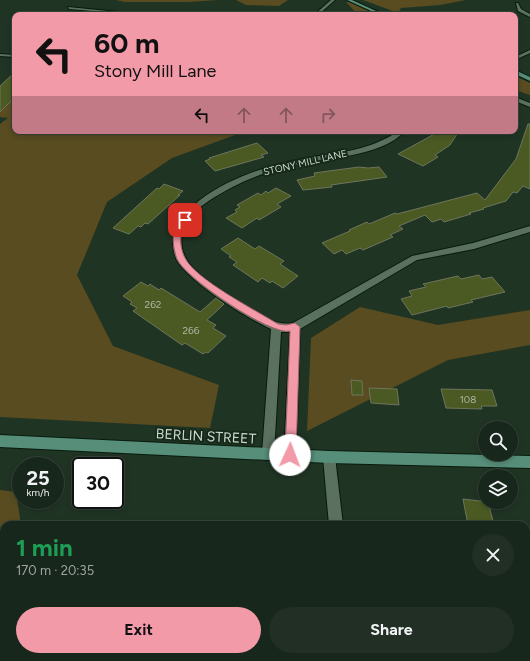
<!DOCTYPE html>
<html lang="en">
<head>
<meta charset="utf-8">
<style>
	body { margin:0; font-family:Figtree,sans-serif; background:#212f24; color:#f1f3f6; height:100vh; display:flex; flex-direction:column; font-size:15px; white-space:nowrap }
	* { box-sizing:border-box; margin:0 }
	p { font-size:13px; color:#9fa5a3 }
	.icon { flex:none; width:22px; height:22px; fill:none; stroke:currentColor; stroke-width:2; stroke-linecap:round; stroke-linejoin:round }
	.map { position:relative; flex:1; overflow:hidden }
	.drawer { position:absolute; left:0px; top:521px; width:530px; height:140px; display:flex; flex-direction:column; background:#18271b; border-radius:12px 12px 0 0; box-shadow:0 2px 6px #0003,0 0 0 1px #36443a }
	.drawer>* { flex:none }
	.banner { position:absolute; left:12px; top:12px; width:506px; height:122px; border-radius:8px; box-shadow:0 2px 6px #0003,0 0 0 1px #36443a; background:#f39aa8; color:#111; overflow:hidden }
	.tools { position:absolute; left:478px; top:421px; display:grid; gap:8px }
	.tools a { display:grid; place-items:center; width:40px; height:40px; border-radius:50%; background:#18271b; box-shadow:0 2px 6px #0003,0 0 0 1px #36443a; font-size:20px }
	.speed { position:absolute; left:12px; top:457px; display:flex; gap:8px; font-size:20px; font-weight:700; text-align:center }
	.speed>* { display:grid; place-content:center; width:52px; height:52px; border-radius:50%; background:#18271b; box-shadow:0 2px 6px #0003,0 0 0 1px #36443a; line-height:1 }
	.speed small { font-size:10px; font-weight:400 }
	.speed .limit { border:2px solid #111; border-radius:6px; background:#fff; color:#111 }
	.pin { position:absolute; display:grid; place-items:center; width:34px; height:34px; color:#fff; margin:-17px; border-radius:8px; box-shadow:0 2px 6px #0006 }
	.me { position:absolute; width:44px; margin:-22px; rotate:2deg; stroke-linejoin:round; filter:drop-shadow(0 0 3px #0008) }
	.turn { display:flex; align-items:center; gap:14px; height:84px; padding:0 16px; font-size:18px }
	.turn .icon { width:52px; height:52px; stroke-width:2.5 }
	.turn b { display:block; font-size:28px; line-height:34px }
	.lanes { display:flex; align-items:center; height:38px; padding:0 16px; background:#0003; justify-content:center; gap:20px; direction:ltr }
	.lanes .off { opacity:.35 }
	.round { display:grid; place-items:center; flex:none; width:42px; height:42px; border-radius:21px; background:#212f24 }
	.headline { display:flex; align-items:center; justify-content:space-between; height:68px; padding:0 16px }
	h1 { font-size:24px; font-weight:700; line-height:30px; color:#1e9e55 }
	.primary-button { display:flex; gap:8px; margin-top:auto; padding:8px 16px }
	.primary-button a { flex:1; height:46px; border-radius:24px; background:#f39aa8; color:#111; font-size:16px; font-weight:700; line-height:46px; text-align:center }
	.primary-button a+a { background:#212f24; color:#f1f3f6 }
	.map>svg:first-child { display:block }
	.green { fill:#584c20 }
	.building { fill:#4b5a23; stroke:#6d755d }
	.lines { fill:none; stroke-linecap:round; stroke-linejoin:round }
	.street-casing { stroke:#081b0d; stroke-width:2 }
	.secondary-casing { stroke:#081b0d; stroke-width:2 }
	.street { fill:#5b715f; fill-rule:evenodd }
	.secondary { fill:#578e7a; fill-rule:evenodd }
	.route { fill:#f39aa8; stroke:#9e646d }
	.labels { text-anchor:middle; stroke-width:4; stroke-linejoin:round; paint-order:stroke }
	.far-street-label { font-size:10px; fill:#ccd8ce; stroke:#162a1a }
	.number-label { font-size:10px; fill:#acb8a3 }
	.near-street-label { font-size:14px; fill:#ccd8ce; stroke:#162a1a }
</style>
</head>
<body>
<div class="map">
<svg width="530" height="661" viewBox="0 0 530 661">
	<rect width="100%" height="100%" fill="#203424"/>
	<path class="green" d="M116,0H218L190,2H125Z
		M236,0H330H288L279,6L246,5Z
		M363,0H466L440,5L401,8L398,13Z
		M346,2H350L378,15H358Z
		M515,76L530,83V95L515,90Z
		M15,97V131H246L172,158L107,202L77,275L113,346L219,385L210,428L0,417V124L8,118L0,117V106H6Z
		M360,307L438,325L530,310V345L448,360L307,431L311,338Z
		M0,490L16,492L21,525H4V657H39V661H0Z"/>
	<path class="building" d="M15,72V97L0,112V86Z
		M528,124H530V189L523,186L517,193L513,192L506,201L483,208L484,209L469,213L471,214L444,222L441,219L432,222L425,215L399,226L403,229L390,235L393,237L363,250L360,248L346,254L342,250L334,254L322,243L350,231L349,230L367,222L369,224L395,213L397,214L477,193L485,200L516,159Z
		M440,131H459L450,145L435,155L438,157L423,166L398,154Z
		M257,143L268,153L261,155L264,157L215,171L205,161L210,159L209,158Z
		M359,167L368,168L379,167L387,177L331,185L332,187L303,190L297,180L315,176L314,173Z
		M164,184L183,191L178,195H180L148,224L145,223L141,227L138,226L129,234L113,228L157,188L159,189Z
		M276,188L291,196L277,204L281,207L259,220L257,218L242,228L226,218L237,212L235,210L240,207L237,205L258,193L261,195L266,191L268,193Z
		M238,238L255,249L259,246L284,261L280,264L298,276L283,288L272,281L270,283L262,278L258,282L233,265L237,262L229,257L231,256L221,249Z
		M479,275L482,279L492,277L505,292L471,300L473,302L448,308L447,306L412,315L401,299L412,296L409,291L426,287L423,284L458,276L461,279Z
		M141,282L148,286L150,284L159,290L161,288L200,312L216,298L224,304L207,320L216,325L213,328L226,336L208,353L206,352L203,354L185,343L182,345L133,311L137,308L130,304L132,302L123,296Z
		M351,380L362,381L363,395H352Z
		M369,388L397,389L399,405L371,403Z
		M441,389L492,390L497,406H481L482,409L446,408Z
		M463,499L488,502L494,525H468Z"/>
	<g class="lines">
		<defs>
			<path id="street" d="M331,0H335L318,15H314Z
				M516,3H518L521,9L530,14V17L518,11Z
				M68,7L138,14L140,15L69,9Z
				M530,50V53L515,60V57Z
				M0,54L15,55V57L0,56Z
				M515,97L530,103V107L515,101Z
				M398,131H405C380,158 325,157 291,166C263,172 237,183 213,198C201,206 189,215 184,228C171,263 209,282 233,298C251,309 272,327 293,323L412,256L473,243L530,226V232L474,249L417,260L300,329L296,455L294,459L290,461L286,459L284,455L290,332H281L274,454L272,458L268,460L264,458L262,454L271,329C245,317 194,285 178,262C174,256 173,249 173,242C174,224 187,211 200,200C231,177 269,165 306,158C338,153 372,150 398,131Z
				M329,451L333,453L335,457L343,525H329L323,457L325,453Z
				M341,657H357V661H341Z"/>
			<path id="secondary" d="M347,0H352L385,15H380Z
				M515,70L530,77V81L515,74Z
				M0,435L329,451L530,456V468L329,463L0,447Z"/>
		</defs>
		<use href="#street" class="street-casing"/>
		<use href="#secondary" class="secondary-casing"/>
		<use href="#street" class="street"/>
		<use href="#secondary" class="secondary"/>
	</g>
	<path class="route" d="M185,218L189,220C187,224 183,227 182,231C179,238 181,251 185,258C195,279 257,311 278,324L286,325L295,323L300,327L296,455L294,459L290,460L286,459L285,455L290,331C271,336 185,278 177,259C174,251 172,239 174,232C175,227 180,222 183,219Z"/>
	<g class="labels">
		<g class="far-street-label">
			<text transform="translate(305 162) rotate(-13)" y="4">STONY MILL LANE</text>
		</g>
		<g class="number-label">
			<text x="153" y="308">262</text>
			<text x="191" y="334">266</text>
			<text x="468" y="403">108</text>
		</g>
		<g class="near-street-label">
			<text transform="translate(206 436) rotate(3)" y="5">BERLIN STREET</text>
		</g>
	</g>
</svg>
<div class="tools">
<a><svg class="icon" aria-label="search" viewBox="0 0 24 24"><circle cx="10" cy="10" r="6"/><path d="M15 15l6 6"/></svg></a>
<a><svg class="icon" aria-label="layers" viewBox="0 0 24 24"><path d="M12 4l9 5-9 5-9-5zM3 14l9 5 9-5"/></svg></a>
</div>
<div class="speed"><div>25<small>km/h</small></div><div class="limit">30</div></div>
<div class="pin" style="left:185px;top:220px;background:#d93025"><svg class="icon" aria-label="arrive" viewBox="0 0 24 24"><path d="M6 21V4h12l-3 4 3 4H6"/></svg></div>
<svg class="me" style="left:290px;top:455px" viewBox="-20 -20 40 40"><circle r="19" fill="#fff"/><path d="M0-13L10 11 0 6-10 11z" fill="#f39aa8"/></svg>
<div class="banner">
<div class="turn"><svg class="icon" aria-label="left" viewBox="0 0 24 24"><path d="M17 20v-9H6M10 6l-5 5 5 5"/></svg><div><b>60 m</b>Stony Mill Lane</div></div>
<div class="lanes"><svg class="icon" aria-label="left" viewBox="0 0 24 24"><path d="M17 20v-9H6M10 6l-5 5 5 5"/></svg><svg class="icon off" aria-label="ahead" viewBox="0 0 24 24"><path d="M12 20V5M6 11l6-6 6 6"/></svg><svg class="icon off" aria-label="ahead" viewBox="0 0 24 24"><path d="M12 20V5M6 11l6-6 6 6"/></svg><svg class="icon off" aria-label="right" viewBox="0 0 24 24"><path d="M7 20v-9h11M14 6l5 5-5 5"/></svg></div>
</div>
<section class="drawer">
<div class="headline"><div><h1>1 min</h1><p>170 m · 20:35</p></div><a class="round"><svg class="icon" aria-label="close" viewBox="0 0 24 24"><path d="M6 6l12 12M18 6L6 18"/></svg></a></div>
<div class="primary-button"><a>Exit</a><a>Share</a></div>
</section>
</div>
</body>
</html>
